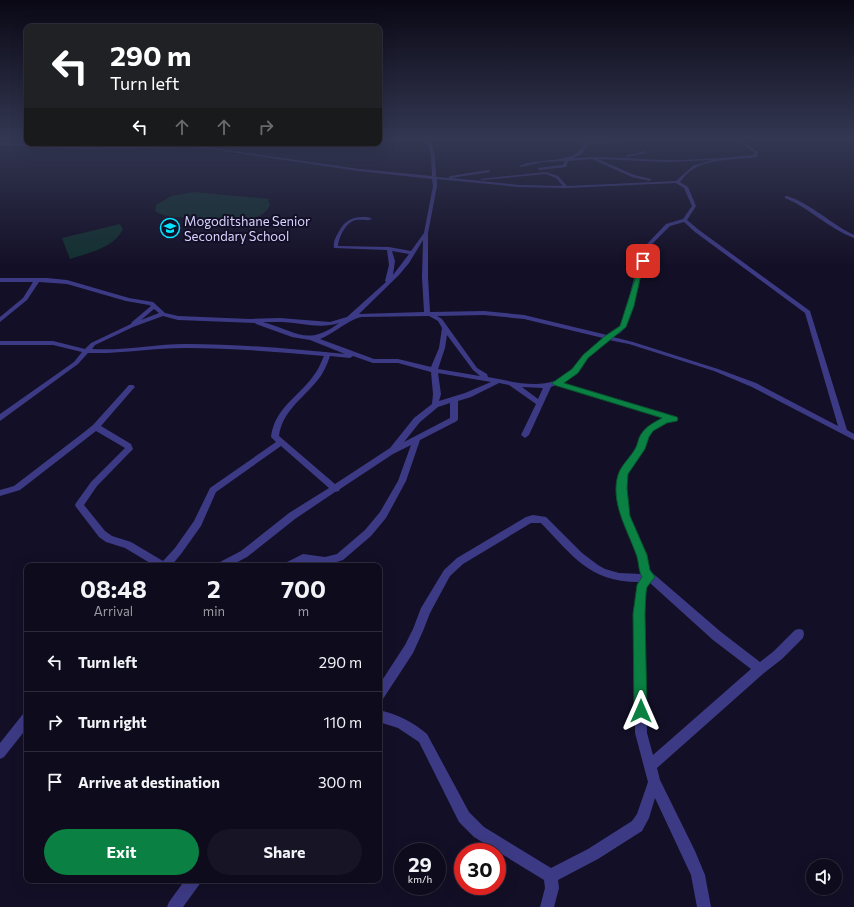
<!DOCTYPE html>
<html lang="en">
<head>
<meta charset="utf-8">
<style>
	body { margin:0; font-family:Commissioner,sans-serif; background:#171425; color:#f1f3f6; height:100vh; display:flex; flex-direction:column; font-size:15px; white-space:nowrap }
	* { box-sizing:border-box; margin:0 }
	p { font-size:13px; color:#9b9ba3 }
	.icon { flex:none; width:22px; height:22px; fill:none; stroke:currentColor; stroke-width:2; stroke-linecap:round; stroke-linejoin:round }
	.map { position:relative; flex:1; overflow:hidden }
	.panel { position:absolute; left:24px; top:563px; width:358px; height:320px; display:flex; flex-direction:column; background:#0e0b1c; border-radius:8px; box-shadow:0 4px 16px #0002,0 0 0 1px #2e2b3b }
	.panel>* { flex:none }
	.top-card { position:absolute; left:24px; top:24px; width:358px; height:122px; border-radius:8px; box-shadow:0 4px 16px #0002,0 0 0 1px #2e2b3b; background:#202124; color:#fff; overflow:hidden }
	.controls { position:absolute; left:806px; top:859px; display:grid; gap:8px }
	.controls a { display:grid; place-items:center; width:36px; height:36px; border-radius:50%; background:#0e0b1c; box-shadow:0 4px 16px #0002,0 0 0 1px #2e2b3b; font-size:20px }
	.speed { position:absolute; left:394px; top:843px; display:flex; gap:8px; font-size:20px; font-weight:700; text-align:center }
	.speed>* { display:grid; place-content:center; width:52px; height:52px; border-radius:50%; background:#0e0b1c; box-shadow:0 4px 16px #0002,0 0 0 1px #2e2b3b; line-height:1 }
	.speed small { font-size:10px; font-weight:400 }
	.speed .limit { border:6px solid #d22; background:#fff; color:#111 }
	.pin { position:absolute; display:grid; place-items:center; width:34px; height:34px; color:#fff; margin:-17px; border-radius:8px; box-shadow:0 2px 6px #0006 }
	.me { position:absolute; width:44px; margin:-22px; rotate:0deg; stroke-linejoin:round; filter:drop-shadow(0 0 3px #0008) }
	.turn { display:flex; align-items:center; gap:14px; height:84px; padding:0 20px; font-size:18px }
	.turn .icon { width:52px; height:52px; stroke-width:2.5 }
	.turn b { display:block; font-size:28px; line-height:34px }
	.lanes { display:flex; align-items:center; height:38px; padding:0 20px; background:#0003; justify-content:center; gap:20px; direction:ltr }
	.lanes .off { opacity:.35 }
	.eta { display:flex; justify-content:space-evenly; align-items:center; height:68px; text-align:center }
	.eta b { font-size:24px; font-weight:700; line-height:28px }
	.action { display:flex; gap:8px; margin-top:auto; padding:8px 20px }
	.action a { flex:1; height:46px; border-radius:24px; background:#0b8043; color:#fff; font-size:16px; font-weight:700; line-height:46px; text-align:center }
	.action a+a { background:#171425; color:#f1f3f6 }
	ul { padding:0; list-style:none }
	li { display:flex; align-items:center; gap:12px; height:60px; padding:0 20px; border-top:1px solid #2e2b3b }
	li div { flex:1 }
	li b { display:block; font-size:15px }
	li em { font-style:normal }
	.map>svg:first-child { display:block }
	.green { fill:#12302f }
	.lines { fill:none; stroke-linecap:round; stroke-linejoin:round }
	.minor { fill:#3d3a85; fill-rule:evenodd }
	.route { fill:#0b8043; stroke:#07532c }
	.labels { text-anchor:middle; stroke-width:4; stroke-linejoin:round; paint-order:stroke }
	.far-poi-label { font-size:13px; fill:#d9d4ff; stroke:#130f26; text-anchor:start }
</style>
</head>
<body>
<div class="map">
<svg width="854" height="907" viewBox="0 0 854 907">
	<rect width="100%" height="100%" fill="#130f26"/>
	<path class="green" d="M194,192L270,199L268,201L270,205C259,229 213,220 192,218C180,217 165,218 155,211L156,205L171,196Z
		M120,224L123,229C114,248 88,253 70,259L62,238Z"/>
	<g class="lines">
		<path class="minor" d="M427,140H431L435,156L436,177L449,178L450,176L489,170L490,172L451,178L519,185L563,186L556,178L546,174L482,180L480,179L546,172L558,176L567,186L676,181L693,166L712,160L666,162L598,159L634,175L651,179L650,181L632,177L592,159L568,161L566,167L539,170L538,168L563,165L565,161L543,162L521,167L519,166C538,157 572,165 583,146L581,140H585V142L624,141L626,142L586,144L587,146L582,154L573,158C603,156 634,159 665,160C695,160 725,158 754,155V152L737,140H741L758,152L757,157C738,160 711,158 693,169C688,172 684,177 680,182L688,187L696,206L687,220L699,230L810,311L847,430L854,434V440L752,387L714,371L629,344L609,340L588,358L577,372L563,383L674,416L678,419L677,421L666,423L653,431L648,437L643,451L627,474L626,488L629,516L647,555L649,570L721,632L760,662L774,651L795,630L799,629L803,630L804,634L803,638L782,659L764,673L657,768L660,780L695,851L705,875L711,907H697L691,875L655,798L649,818L642,831L598,859L558,880L559,888L554,907H540L545,888L544,880L474,837L459,822L419,742L398,728L379,722V710C397,714 413,722 427,734L469,812L484,827L551,868L588,849L632,821L637,814L648,782L635,733L634,613L638,582C589,582 572,555 541,523H531L463,564L450,576L430,613L423,631L413,653L383,699L379,701V685L405,645L413,629L421,608L444,570L457,558L526,517L533,515L546,517L582,553L598,565L605,569L619,573L641,574L637,555L621,516L618,488L619,474L625,463L636,448L641,434L647,427L664,418L556,385L551,387L529,435L525,438L521,435L536,404L509,385L499,383L471,397L458,401V419L457,421L420,440L406,481L386,518L371,536L343,560L340,561L325,565L304,562L297,566H283L285,563L303,554L325,557L337,554L365,530L380,512L398,481L411,445L393,454L340,489L339,491L335,492L295,519L247,557L230,566H216L218,563L241,551L289,513L329,488L281,446L216,492L201,526L181,554L171,566H155L125,548L106,542L99,537L76,507L75,505L76,503L91,482L125,448L96,431L20,490L0,496V490L14,486L83,433L93,425L129,385H133L135,387L133,389L101,426L131,444L133,449L97,486L84,505L105,531L112,536L131,542L163,561L175,548L194,521L210,488L276,442L271,437C275,407 299,397 314,375C319,369 321,362 324,356C278,352 232,348 186,348C153,348 121,354 88,353L78,364L0,421V414L74,362L82,352L53,345H0V341H53L85,349L91,343L131,324L132,322L151,306L149,305L126,301L67,284L39,282L27,300L0,322V317L23,298L33,282H0V278H47L67,280L129,298L153,302L165,313L178,316L250,319L280,318L330,322L347,317L386,282L385,281L389,265L387,250L334,248C333,243 335,238 338,233C344,222 350,217 363,217C367,217 369,217 372,219C368,221 362,219 356,220C346,222 339,236 338,246L389,247L411,251L424,233L433,186L432,179L359,171L169,143H178L359,169L432,176L431,156ZM437,179L519,187L566,188L676,183L684,188L692,206L683,219L666,224L647,244L636,270L627,306L620,326L616,331L607,335L524,315L484,311L430,312L428,277V233L437,186ZM684,222L695,232L805,313L838,426L756,383L718,369L633,342L613,337L620,333L626,327L633,306L642,270L651,245L670,226ZM423,240L422,277L424,312L359,314L399,275L409,263ZM392,251L409,254L393,275L395,261ZM154,309L159,313L141,320ZM484,315L524,319L603,338C597,344 590,349 585,355C580,359 577,365 573,369C550,393 516,382 488,377L487,374L477,368L442,319L437,316ZM163,316L178,320L255,323L256,324L292,337L310,340L345,354C292,349 239,344 186,344C155,344 124,351 92,349L95,345L133,327ZM429,316L438,321L442,328L439,348L431,367L398,359H374L320,339C335,333 346,321 361,317ZM263,322C269,322 276,322 282,322C301,323 321,329 339,323C307,347 296,331 263,322ZM447,335L473,370L480,376L438,369L445,348ZM330,356L350,358L353,356L373,363H398L431,372L433,394L432,404L414,418L390,448L335,484L279,436C282,412 302,399 317,381C323,374 327,365 330,356ZM438,373L491,382L465,393L439,401L441,394ZM522,387L543,388L538,399ZM450,403V418L404,442L420,422L438,407ZM650,583L713,640L751,669L653,755L647,733L644,613L647,587Z
			M0,143L85,147L91,145H177L179,146L177,147L86,149L0,145Z
			M645,151L646,153L627,157L625,156Z
			M787,196C810,203 831,224 854,235V238C829,229 810,208 785,198V196Z
			M27,712V728L4,757L0,759V743L23,714Z
			M185,880H201L199,885L183,907H167L169,902Z"/>
	</g>
	<linearGradient id="sky" x2="0" y2="1"><stop stop-color="#0a0815"/><stop offset="0.52" stop-color="#333752"/><stop offset="1" stop-color="#333752" stop-opacity="0"/></linearGradient>
	<rect width="854" height="267" fill="url(#sky)"/>
	<path class="route" d="M641,260L646,261L640,279L634,306L626,327L588,358L578,373L564,383L677,417L678,419L677,421L667,423L653,431L649,437L645,449L628,474L627,488L630,516L647,555L650,570L655,577L647,587L646,592L645,614L647,711L646,716L641,718L636,716L634,711L633,614L637,585L642,577C638,570 639,561 636,554C627,529 610,502 618,475C621,465 630,458 635,449C637,446 638,441 639,438C644,427 653,423 662,418L554,385L552,383L572,369L583,355L605,336L620,326Z"/>
	<defs>
		<symbol id="school-ring" viewBox="-11 -11 22 22"><circle r="9.5" fill="#130f26" stroke="#00e5ff" stroke-width="1.5"/><path d="M0-5L7-2L0 1L-7-2ZM-4 1L0 2.5L4 1V4Q0 6-4 4Z" fill="#00e5ff"/></symbol>
	</defs>
	<g fill-rule="evenodd">
		<use href="#school-ring" x="159" y="217" width="22" height="22"/>
	</g>
	<g class="labels">
		<g class="far-poi-label">
			<text x="184" y="226">Mogoditshane Senior<tspan x="184" dy="15">Secondary School</tspan></text>
		</g>
	</g>
</svg>
<div class="controls">
<a><svg class="icon" aria-label="sound" viewBox="0 0 24 24"><path d="M4 9h4l5-4v14l-5-4H4zM17 9q2 3 0 6"/></svg></a>
</div>
<div class="speed"><div>29<small>km/h</small></div><div class="limit">30</div></div>
<div class="pin" style="left:643px;top:261px;background:#d93025"><svg class="icon" aria-label="arrive" viewBox="0 0 24 24"><path d="M6 21V4h12l-3 4 3 4H6"/></svg></div>
<svg class="me" style="left:641px;top:711px" viewBox="-20 -20 40 40"><path d="M0-17L14 15 0 8-14 15z" fill="#0b8043" stroke="#fff" stroke-width="4"/></svg>
<div class="top-card">
<div class="turn"><svg class="icon" aria-label="left" viewBox="0 0 24 24"><path d="M17 20v-9H6M10 6l-5 5 5 5"/></svg><div><b>290 m</b>Turn left</div></div>
<div class="lanes"><svg class="icon" aria-label="left" viewBox="0 0 24 24"><path d="M17 20v-9H6M10 6l-5 5 5 5"/></svg><svg class="icon off" aria-label="ahead" viewBox="0 0 24 24"><path d="M12 20V5M6 11l6-6 6 6"/></svg><svg class="icon off" aria-label="ahead" viewBox="0 0 24 24"><path d="M12 20V5M6 11l6-6 6 6"/></svg><svg class="icon off" aria-label="right" viewBox="0 0 24 24"><path d="M7 20v-9h11M14 6l5 5-5 5"/></svg></div>
</div>
<section class="panel">
<div class="eta">
<div><b>08:48</b><p>Arrival</p></div>
<div><b>2</b><p>min</p></div>
<div><b>700</b><p>m</p></div>
</div>
<ul>
<li><svg class="icon" aria-label="left" viewBox="0 0 24 24"><path d="M17 20v-9H6M10 6l-5 5 5 5"/></svg><div><b>Turn left</b></div><em>290 m</em></li>
<li><svg class="icon" aria-label="right" viewBox="0 0 24 24"><path d="M7 20v-9h11M14 6l5 5-5 5"/></svg><div><b>Turn right</b></div><em>110 m</em></li>
<li><svg class="icon" aria-label="arrive" viewBox="0 0 24 24"><path d="M6 21V4h12l-3 4 3 4H6"/></svg><div><b>Arrive at destination</b></div><em>300 m</em></li>
</ul>
<div class="action"><a>Exit</a><a>Share</a></div>
</section>
</div>
</body>
</html>
